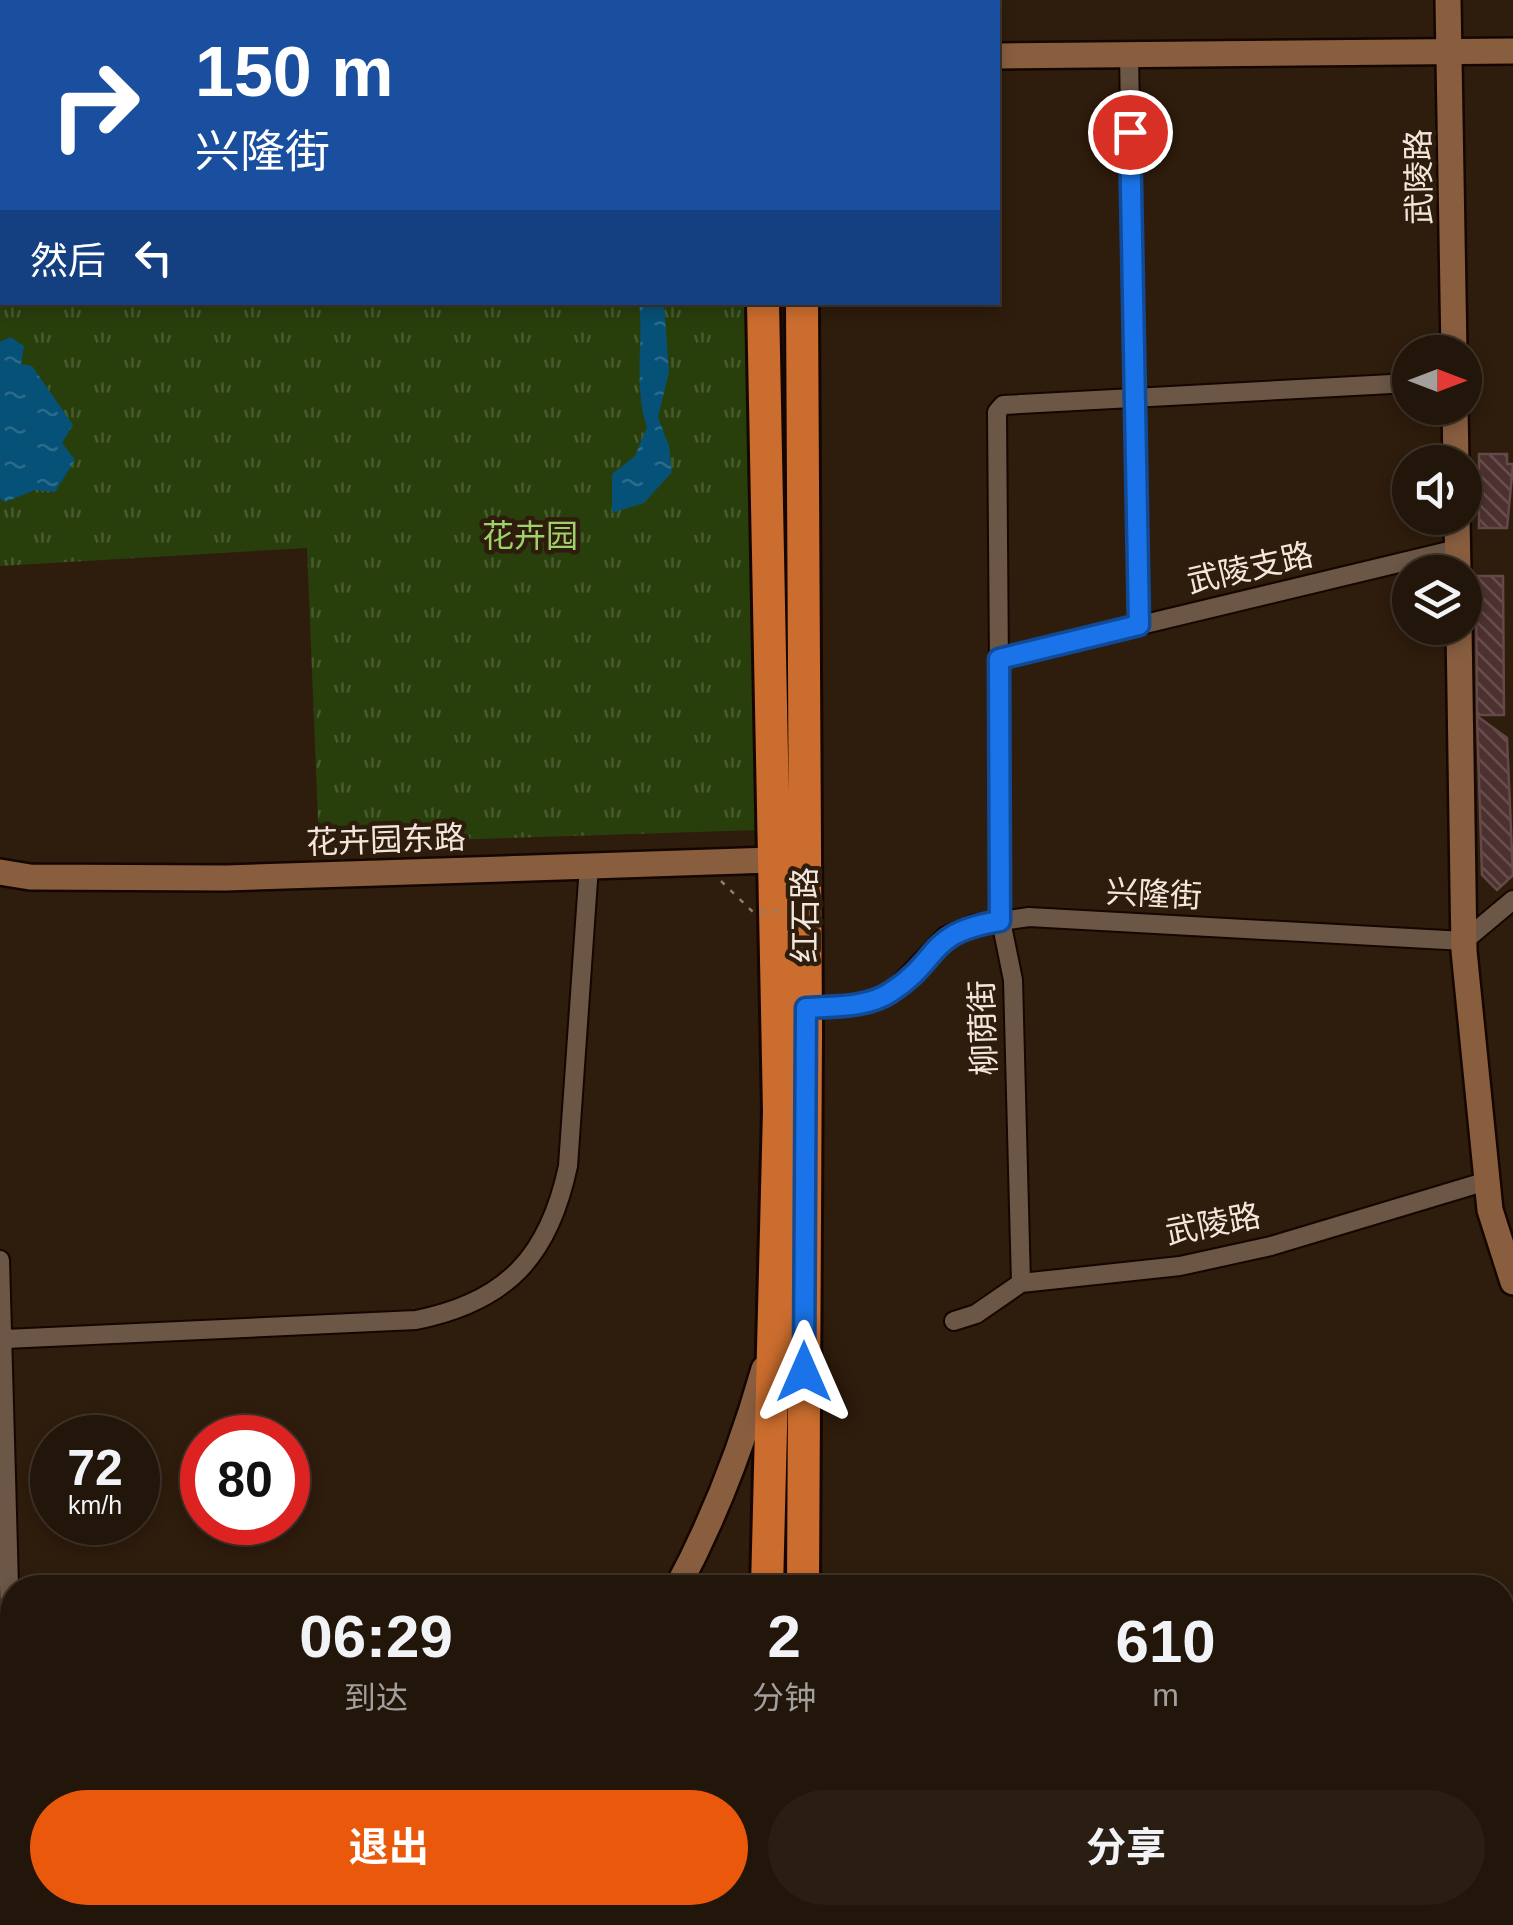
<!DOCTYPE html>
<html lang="zh">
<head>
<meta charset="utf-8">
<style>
	body { margin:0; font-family:Arial,"Noto Sans SC",sans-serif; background:#2a1e12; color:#f1f3f6; height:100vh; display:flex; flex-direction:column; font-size:38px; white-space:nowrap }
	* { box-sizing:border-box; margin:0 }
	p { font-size:32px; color:#a29f9c }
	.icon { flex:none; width:55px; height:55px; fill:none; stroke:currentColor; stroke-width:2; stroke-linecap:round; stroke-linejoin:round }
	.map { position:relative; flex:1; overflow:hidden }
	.sheet { position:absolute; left:0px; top:1575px; width:1515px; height:350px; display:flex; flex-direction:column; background:#221509; border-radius:40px 40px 0 0; box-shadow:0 5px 15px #0003,0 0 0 2px #3f342a }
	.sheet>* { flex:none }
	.banner { position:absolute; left:0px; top:0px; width:1000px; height:305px; box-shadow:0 5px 15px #0003,0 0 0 2px #3f342a; background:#1a4fa0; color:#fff; overflow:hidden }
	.needle { width:65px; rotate:90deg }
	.buttons { position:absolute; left:1392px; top:335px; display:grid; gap:20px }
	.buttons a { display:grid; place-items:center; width:90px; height:90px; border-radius:50%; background:#221509; box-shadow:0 5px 15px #0003,0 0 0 2px #3f342a; font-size:50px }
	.speed { position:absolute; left:30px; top:1415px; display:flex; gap:20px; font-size:50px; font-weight:700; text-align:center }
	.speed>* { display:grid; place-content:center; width:130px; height:130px; border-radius:50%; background:#221509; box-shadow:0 5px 15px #0003,0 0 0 2px #3f342a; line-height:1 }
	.speed small { font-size:25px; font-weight:400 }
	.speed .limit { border:15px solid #d22; background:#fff; color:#111 }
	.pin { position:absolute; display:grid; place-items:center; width:85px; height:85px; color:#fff; margin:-42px; border:5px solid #fff; border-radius:50%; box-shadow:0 2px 10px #0007 }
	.me { position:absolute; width:110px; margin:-55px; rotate:0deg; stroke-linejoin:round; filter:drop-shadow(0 0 8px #0008) }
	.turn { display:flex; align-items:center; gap:35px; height:210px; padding:0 30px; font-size:45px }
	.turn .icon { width:130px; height:130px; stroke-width:2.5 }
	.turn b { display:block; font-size:70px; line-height:85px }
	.then { display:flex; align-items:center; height:95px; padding:0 30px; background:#0003; gap:20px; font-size:38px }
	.eta { display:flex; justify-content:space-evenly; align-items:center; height:170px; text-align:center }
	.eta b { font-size:60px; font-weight:700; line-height:70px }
	.cta { display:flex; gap:20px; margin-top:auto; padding:20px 30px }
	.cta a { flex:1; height:115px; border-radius:60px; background:#ea580c; color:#fff; font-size:40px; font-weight:700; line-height:115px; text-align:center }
	.cta a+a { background:#2a1e12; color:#f1f3f6 }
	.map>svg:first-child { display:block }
	.park { fill:url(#park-tufts) }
	.water { fill:url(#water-ripples) }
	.building { fill:url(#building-back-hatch); stroke:#654947; stroke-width:2.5 }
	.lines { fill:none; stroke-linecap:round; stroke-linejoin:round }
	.street-casing { stroke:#150600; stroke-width:22 }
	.secondary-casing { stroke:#150600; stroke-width:30 }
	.primary-casing { stroke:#150600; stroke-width:35 }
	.highway-casing { stroke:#150600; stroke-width:38 }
	.path { stroke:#8c7d70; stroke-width:2.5; stroke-dasharray:5 8; stroke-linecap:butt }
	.street { stroke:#6c5746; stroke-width:18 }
	.secondary { stroke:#885e3f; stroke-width:25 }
	.primary { stroke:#a56438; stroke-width:30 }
	.highway { stroke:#cb6d2e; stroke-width:32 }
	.path-bridge { stroke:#8c7d70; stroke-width:2.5; stroke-dasharray:5 8; stroke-linecap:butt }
	.route-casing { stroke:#114b97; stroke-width:25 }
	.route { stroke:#1a73e8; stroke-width:18 }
	.labels { text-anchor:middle; stroke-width:9; stroke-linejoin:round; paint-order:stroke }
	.street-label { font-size:32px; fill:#f3e6dc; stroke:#2e1c0c }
	.park-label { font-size:32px; fill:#9ed16a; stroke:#2e1c0c }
</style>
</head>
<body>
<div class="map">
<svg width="1513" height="1925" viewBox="0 0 1513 1925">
	<defs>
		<pattern id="park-tufts" width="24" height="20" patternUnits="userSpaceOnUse" patternTransform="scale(2.5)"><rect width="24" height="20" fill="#283f0c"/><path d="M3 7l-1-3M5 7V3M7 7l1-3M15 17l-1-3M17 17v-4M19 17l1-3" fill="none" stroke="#485b2f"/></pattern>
		<pattern id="water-ripples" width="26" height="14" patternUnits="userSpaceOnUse" patternTransform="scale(2.5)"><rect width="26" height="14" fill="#065177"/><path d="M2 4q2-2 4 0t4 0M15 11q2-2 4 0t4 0" fill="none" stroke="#2b6a8a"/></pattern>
		<pattern id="building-back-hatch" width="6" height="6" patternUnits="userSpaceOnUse" patternTransform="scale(2.5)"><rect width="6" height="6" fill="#4c3130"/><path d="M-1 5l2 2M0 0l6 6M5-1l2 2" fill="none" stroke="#664f4d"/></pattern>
	</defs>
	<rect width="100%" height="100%" fill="#2e1c0c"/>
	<path class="park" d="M0,0H741L2,2V302L748,303L760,830L319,844L307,548L0,566Z"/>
	<path class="water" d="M639,303H664L669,372L658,417L669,446L672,472L644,503L612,513V474L635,456L647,427C633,386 644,345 639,303Z
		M10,337L24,346L21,364L32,366L73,425L62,443L75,460L55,492L35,490L5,502L0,498V342Z"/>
	<path class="building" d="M1479,454H1507V464H1513L1507,528H1479Z
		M1476,576H1503L1504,715H1477Z
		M1477,716L1507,738L1513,875L1497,890L1482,875Z
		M581,1912H651L649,1925H578Z"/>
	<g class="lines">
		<defs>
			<path id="street" d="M1129,55L1139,625
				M999,659L1457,549
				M806,1008L871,1002L893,991L946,936L973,925L1029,917L1464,941L1513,900
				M0,1260L12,1694L0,1733
				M1021,1283L1013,980L1001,921L997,412L1003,405L1410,383
				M954,1321L976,1314L1021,1283L1180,1266L1271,1246L1487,1181
				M5,1339L416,1320C507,1302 549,1256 568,1166L589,866
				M831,1912L832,1925"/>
			<path id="secondary" d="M1448,0L1454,352
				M998,56L1513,51
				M1455,408L1456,462
				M1457,518L1458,572
				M1459,628L1464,951L1490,1210L1513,1282
				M0,872L30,877L226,878L775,860
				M677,1588C715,1517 742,1447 764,1369
				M0,1837L12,1840
				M0,1872L15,1925
				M503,1912L504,1925
				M36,1925L44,1912"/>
			<path id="primary" d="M0,1760L12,1759
				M0,1798L12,1796
				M982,1912L1067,1925
				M1230,1912L1309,1925"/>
			<path id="highway" d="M757,0V2
				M800,0V2
				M763,302L779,1111L767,1588
				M802,302L806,1033L803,1588
				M804,1912V1925
				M759,1925L760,1912"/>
		</defs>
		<use href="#street" class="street-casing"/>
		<use href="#secondary" class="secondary-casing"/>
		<use href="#primary" class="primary-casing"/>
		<use href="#highway" class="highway-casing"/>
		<path class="path" d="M1328,1913L1364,1920"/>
		<use href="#street" class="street"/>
		<use href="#secondary" class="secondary"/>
		<use href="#primary" class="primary"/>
		<use href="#highway" class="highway"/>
		<path class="path-bridge" d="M721,881L753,912L825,910"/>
	</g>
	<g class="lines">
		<defs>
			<path id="route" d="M804,1372L806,1008C834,1006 867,1008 891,992C942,959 925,933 1000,921L999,659L1139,625L1130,132"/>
		</defs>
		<use href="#route" class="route-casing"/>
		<use href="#route" class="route"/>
	</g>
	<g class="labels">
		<g class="street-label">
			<text transform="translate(1419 177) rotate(-91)" y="11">武陵路</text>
			<text transform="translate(1250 568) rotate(-13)" y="11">武陵支路</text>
			<text transform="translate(386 840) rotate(-2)" y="11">花卉园东路</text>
			<text transform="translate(1154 894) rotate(3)" y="11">兴隆街</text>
			<text transform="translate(805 915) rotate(-90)" y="11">红石路</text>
			<text transform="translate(983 1028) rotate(-92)" y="11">柳荫街</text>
			<text transform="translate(1213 1224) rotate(-11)" y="11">武陵路</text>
		</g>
		<g class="park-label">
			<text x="530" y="547">花卉园</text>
		</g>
	</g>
</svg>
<div class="buttons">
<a><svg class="needle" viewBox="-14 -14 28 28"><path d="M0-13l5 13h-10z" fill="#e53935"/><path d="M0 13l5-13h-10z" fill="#a29f9c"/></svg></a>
<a><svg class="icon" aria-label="sound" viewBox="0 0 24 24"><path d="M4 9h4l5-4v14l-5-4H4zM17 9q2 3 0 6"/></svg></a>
<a><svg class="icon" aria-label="layers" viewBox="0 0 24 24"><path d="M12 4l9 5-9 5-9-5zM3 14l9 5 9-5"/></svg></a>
</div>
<div class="speed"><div>72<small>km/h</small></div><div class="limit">80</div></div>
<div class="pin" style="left:1130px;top:132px;background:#d93025"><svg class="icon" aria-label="arrive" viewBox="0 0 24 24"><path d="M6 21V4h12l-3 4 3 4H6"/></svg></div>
<svg class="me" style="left:804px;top:1372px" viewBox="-20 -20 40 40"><path d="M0-17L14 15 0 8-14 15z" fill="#1a73e8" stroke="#fff" stroke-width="4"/></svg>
<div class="banner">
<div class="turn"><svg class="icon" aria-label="right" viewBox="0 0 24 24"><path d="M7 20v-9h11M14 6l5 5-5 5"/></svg><div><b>150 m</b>兴隆街</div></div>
<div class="then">然后<svg class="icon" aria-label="left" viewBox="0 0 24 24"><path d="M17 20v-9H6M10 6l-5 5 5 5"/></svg></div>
</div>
<section class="sheet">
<div class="eta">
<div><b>06:29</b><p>到达</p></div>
<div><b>2</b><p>分钟</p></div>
<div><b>610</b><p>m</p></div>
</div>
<div class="cta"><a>退出</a><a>分享</a></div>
</section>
</div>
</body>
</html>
